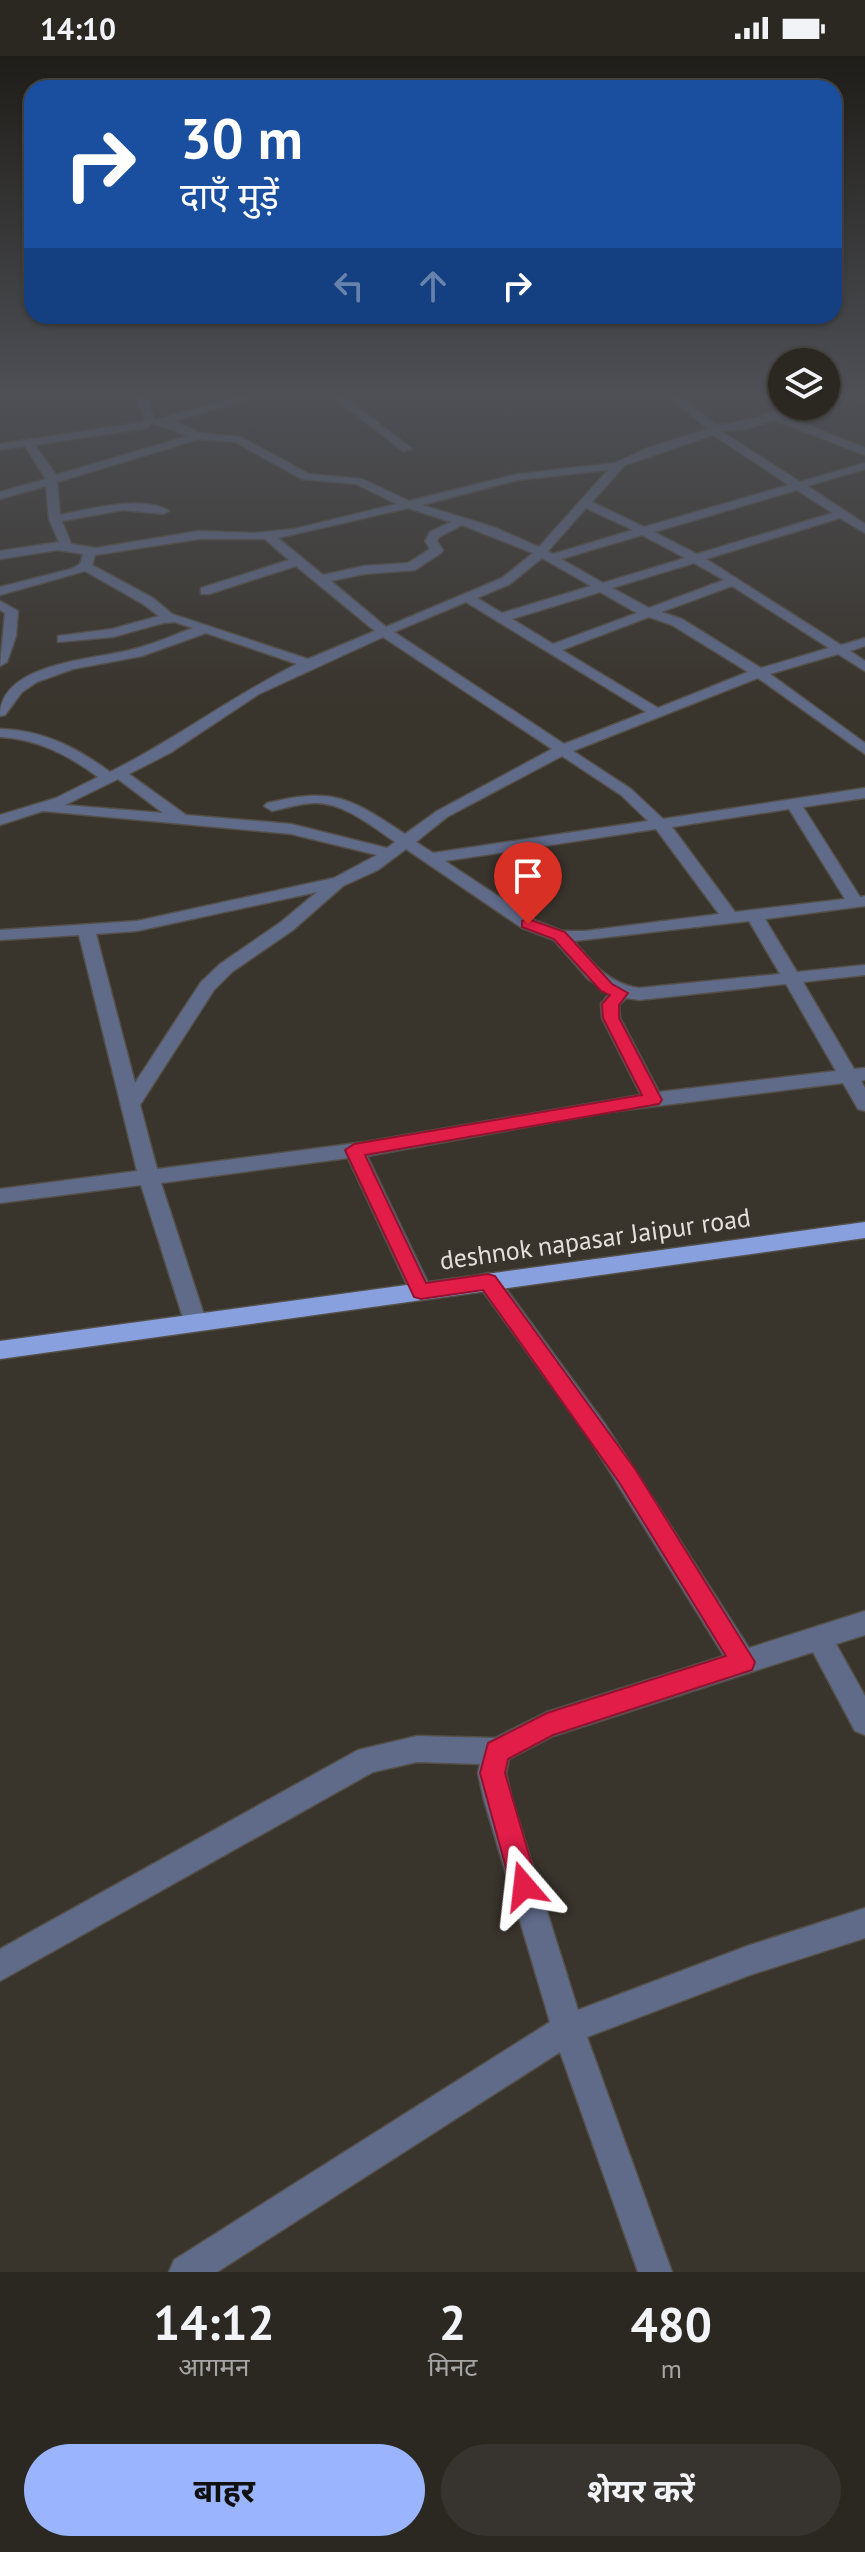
<!DOCTYPE html>
<html lang="hi">
<head>
<meta charset="utf-8">
<style>
	body { margin:0; font-family:"PT Sans","Noto Sans Devanagari",sans-serif; background:#37332e; color:#f1f3f6; height:100vh; display:flex; flex-direction:column; font-size:30px; white-space:nowrap }
	* { box-sizing:border-box; margin:0 }
	p { font-size:26px; color:#a6a5a5 }
	.icon { flex:none; width:44px; height:44px; fill:none; stroke:currentColor; stroke-width:2; stroke-linecap:round; stroke-linejoin:round }
	.map { position:relative; height:2216px; overflow:hidden }
	.sheet { display:flex; flex-direction:column; background:#2b2721; flex:1 }
	.sheet>* { flex:none }
	.top-card { position:absolute; left:24px; top:24px; width:818px; height:244px; border-radius:24px; box-shadow:0 2px 6px #0004,0 0 0 2px #47443f; background:#1a4fa0; color:#fff; overflow:hidden }
	.controls { position:absolute; left:768px; top:292px; display:grid; gap:16px }
	.controls a { display:grid; place-items:center; width:72px; height:72px; border-radius:50%; background:#2b2721; box-shadow:0 2px 6px #0004,0 0 0 2px #47443f; font-size:40px }
	.pin { position:absolute; display:grid; place-items:center; width:68px; height:68px; color:#fff; margin:-82px -34px; border-radius:50% 50% 50% 0; rotate:-45deg; box-shadow:0 0 8px #0007 }
	.pin .icon { rotate:45deg }
	.me { position:absolute; width:88px; margin:-44px; rotate:343deg; stroke-linejoin:round; filter:drop-shadow(0 0 6px #0008) }
	.turn { display:flex; align-items:center; gap:28px; height:168px; padding:0 24px; font-size:36px }
	.turn .icon { width:104px; height:104px; stroke-width:2.5 }
	.turn b { display:block; font-size:56px; line-height:68px }
	.lanes { display:flex; align-items:center; height:76px; padding:0 24px; background:#0003; justify-content:center; gap:40px; direction:ltr }
	.lanes .off { opacity:.35 }
	.eta { display:flex; justify-content:space-evenly; align-items:center; height:136px; text-align:center }
	.eta b { font-size:48px; font-weight:700; line-height:56px }
	.action { display:flex; gap:16px; margin-top:auto; padding:16px 24px }
	.action a { flex:1; height:92px; border-radius:48px; background:#9ab5fd; color:#111; font-size:32px; font-weight:700; line-height:92px; text-align:center }
	.action a+a { background:#37332e; color:#f1f3f6 }
	.status { display:flex; justify-content:space-between; align-items:center; height:56px; padding:0 40px; background:#2b2721; direction:ltr }
	.status svg { height:22px; fill:currentColor }
	.map>svg:first-child { display:block }
	.lines { fill:none; stroke-linecap:round; stroke-linejoin:round }
	.minor-casing { stroke:#545048; stroke-width:3 }
	.major-casing { stroke:#545048; stroke-width:3 }
	.minor { fill:#606b8a; fill-rule:evenodd }
	.major { fill:#89a0df; fill-rule:evenodd }
	.route { fill:#e11d48; stroke:#92132f; stroke-width:2 }
	.labels { text-anchor:middle; stroke-width:8; stroke-linejoin:round; paint-order:stroke }
	.street-label { font-size:26px; fill:#e4e0db; stroke:#39342c }
</style>
</head>
<body>
<div class="status"><b>14:10</b><svg viewBox="0 0 49 12"><path d="M0 12V9h3v3zM5 12V6h3v6zM10 12V3h3v9zM15 12V0h3v12zM26 1h20v11H26zM47 4h2v5h-2z"/></svg></div>
<div class="map">
<svg width="865" height="2216" viewBox="0 0 865 2216">
	<rect width="100%" height="100%" fill="#39342c"/>
	<g class="lines">
		<defs>
			<path id="minor" d="M136,339H146L154,364L246,339H263L174,365L200,377L241,381L309,418L362,423L409,445L518,418L615,407L648,392L708,373L667,339H678L716,369C752,367 778,350 811,350L785,360L865,392V399L775,364L742,374L721,375L800,426L865,407V413L807,430L865,468V477L840,462L706,503L841,589L865,582V590L850,595L865,605V615L838,598L770,618L865,687V698L758,622L573,695L631,733L663,763L865,732V742L803,751L860,841L865,840V850L765,863L797,916L865,909V919L803,926L854,1013L865,1012V1024L861,1025L865,1032V1055L858,1053L843,1027L608,1056L367,1100L432,1235L429,1241L421,1243L413,1241L410,1235L348,1102L161,1127L206,1265L203,1271L195,1274L187,1271L184,1265L141,1129L0,1147V1133L137,1115L79,879L0,884V874L137,865L334,822L377,799L291,778L43,755L0,769V759L56,742L98,721C68,699 38,683 0,681V673C42,674 76,691 110,716C175,684 232,640 297,608L206,577L142,600L73,613L37,626L22,636L5,659L0,660C0,606 95,604 134,593C154,588 174,579 193,572L175,566L163,567L113,581L58,586V580L112,573L159,560L143,548L85,515L0,539V531L71,513L80,508L83,498L58,494L0,503V495L59,486L49,463L46,430L0,443V436L46,423L25,390L0,394V388L143,366L145,362ZM153,367L188,380L56,419L35,389L147,372ZM713,379L789,429L644,471L592,446L625,409ZM199,383L235,386L302,423L356,428L397,448L294,473L254,477L199,475L96,492L71,488L62,465L123,454L163,458L169,455C144,439 89,453 60,459L57,426ZM608,414L539,491L496,472L422,449L518,424ZM797,434L833,457L697,498L654,476ZM408,452L451,466L430,476L425,485L430,493L408,507L364,510L323,519L278,482ZM586,452L633,474L553,498L548,495ZM462,469L533,497L502,522L386,571L331,525L364,518L415,514L441,497L443,494L437,485L439,481ZM642,479L685,502L603,527L561,503ZM199,483H265L289,504L201,532V538H209L296,510L375,575L308,603L172,558L153,542L92,509L95,499ZM542,502L591,530L502,557L477,542L510,528ZM694,507L724,524L649,552L612,532ZM732,530L829,592L761,612L682,563L661,556ZM600,536L637,557L553,588L512,563ZM466,546L646,656L564,688L394,576ZM649,561L672,569L748,616L658,652L562,594ZM383,581L552,693L437,755L405,778C349,741 333,731 267,747L264,750L272,755C286,752 302,747 316,747C344,747 373,771 395,786L387,792L291,768L186,759L129,718L170,697L259,638ZM562,700L621,739L648,765L433,797L416,786L447,761ZM118,723L163,757L65,749L114,725ZM789,753L845,843L735,856L672,771ZM656,773L719,858L585,875H562L534,864L445,805ZM406,793L522,872L554,884L588,923L610,937L601,948L602,962L641,1039L365,1086L157,1113L140,1049L214,934L232,916L293,874L343,830L378,814ZM317,836L281,866L220,908L201,926L135,1027L96,878L137,875ZM749,865L780,918L639,932C609,928 592,907 574,885ZM786,928L836,1015L659,1036L620,962L619,949L626,942L639,944Z
				M331,339H342L412,393L403,395Z
				M830,339H865V344L842,342L826,346V340Z
				M0,545L18,555L16,580L7,606L0,610L5,557L0,554Z
				M488,1217L496,1219L605,1368L749,1592L865,1555V1579L836,1588L865,1640V1679L855,1675L813,1596L553,1680L509,1703L506,1717L512,1744L578,1954L750,1889L865,1852V1882L750,1919L587,1981L672,2216H638L560,1996L217,2216H169L174,2204L550,1966L484,1744L478,1717L480,1708L417,1706L373,1716L0,1925V1893L358,1694L417,1680L495,1682L547,1656L724,1600L589,1382L480,1231L477,1225L480,1219Z"/>
			<path id="major" d="M865,1166V1182L0,1303V1285Z"/>
		</defs>
		<use href="#minor" class="minor-casing"/>
		<use href="#major" class="major-casing"/>
		<use href="#minor" class="minor"/>
		<use href="#major" class="major"/>
	</g>
	<linearGradient id="sky" x2="0" y2="1"><stop stop-color="#1f1d18"/><stop offset="0.52" stop-color="#4e5056"/><stop offset="1" stop-color="#4e5056" stop-opacity="0"/></linearGradient>
	<rect width="865" height="649" fill="url(#sky)"/>
	<path class="route" d="M528,863L565,876L612,928L628,937L619,949V962L662,1044L659,1048L365,1099L426,1227L488,1218L495,1220L635,1413L755,1606L752,1614L553,1679L508,1703L505,1717L538,1830L534,1839L524,1843L515,1839L511,1830L480,1717L488,1687L547,1657L726,1600L619,1426L483,1234L421,1243L414,1241L345,1094L354,1088L642,1039L603,962L602,948L610,939L601,935L554,883L522,871V865Z"/>
	<g class="labels">
		<g class="street-label">
			<text transform="translate(595 1183) rotate(-8)" y="9">deshnok napasar Jaipur road</text>
		</g>
	</g>
</svg>
<div class="controls">
<a><svg class="icon" aria-label="layers" viewBox="0 0 24 24"><path d="M12 4l9 5-9 5-9-5zM3 14l9 5 9-5"/></svg></a>
</div>
<div class="pin" style="left:528px;top:868px;background:#d93025"><svg class="icon" aria-label="arrive" viewBox="0 0 24 24"><path d="M6 21V4h12l-3 4 3 4H6"/></svg></div>
<svg class="me" style="left:524px;top:1830px" viewBox="-20 -20 40 40"><path d="M0-17L14 15 0 8-14 15z" fill="#e11d48" stroke="#fff" stroke-width="4"/></svg>
<div class="top-card">
<div class="turn"><svg class="icon" aria-label="right" viewBox="0 0 24 24"><path d="M7 20v-9h11M14 6l5 5-5 5"/></svg><div><b>30 m</b>दाएँ मुड़ें</div></div>
<div class="lanes"><svg class="icon off" aria-label="left" viewBox="0 0 24 24"><path d="M17 20v-9H6M10 6l-5 5 5 5"/></svg><svg class="icon off" aria-label="ahead" viewBox="0 0 24 24"><path d="M12 20V5M6 11l6-6 6 6"/></svg><svg class="icon" aria-label="right" viewBox="0 0 24 24"><path d="M7 20v-9h11M14 6l5 5-5 5"/></svg></div>
</div>
</div>
<section class="sheet">
<div class="eta">
<div><b>14:12</b><p>आगमन</p></div>
<div><b>2</b><p>मिनट</p></div>
<div><b>480</b><p>m</p></div>
</div>
<div class="action"><a>बाहर</a><a>शेयर करें</a></div>
</section>
</body>
</html>
